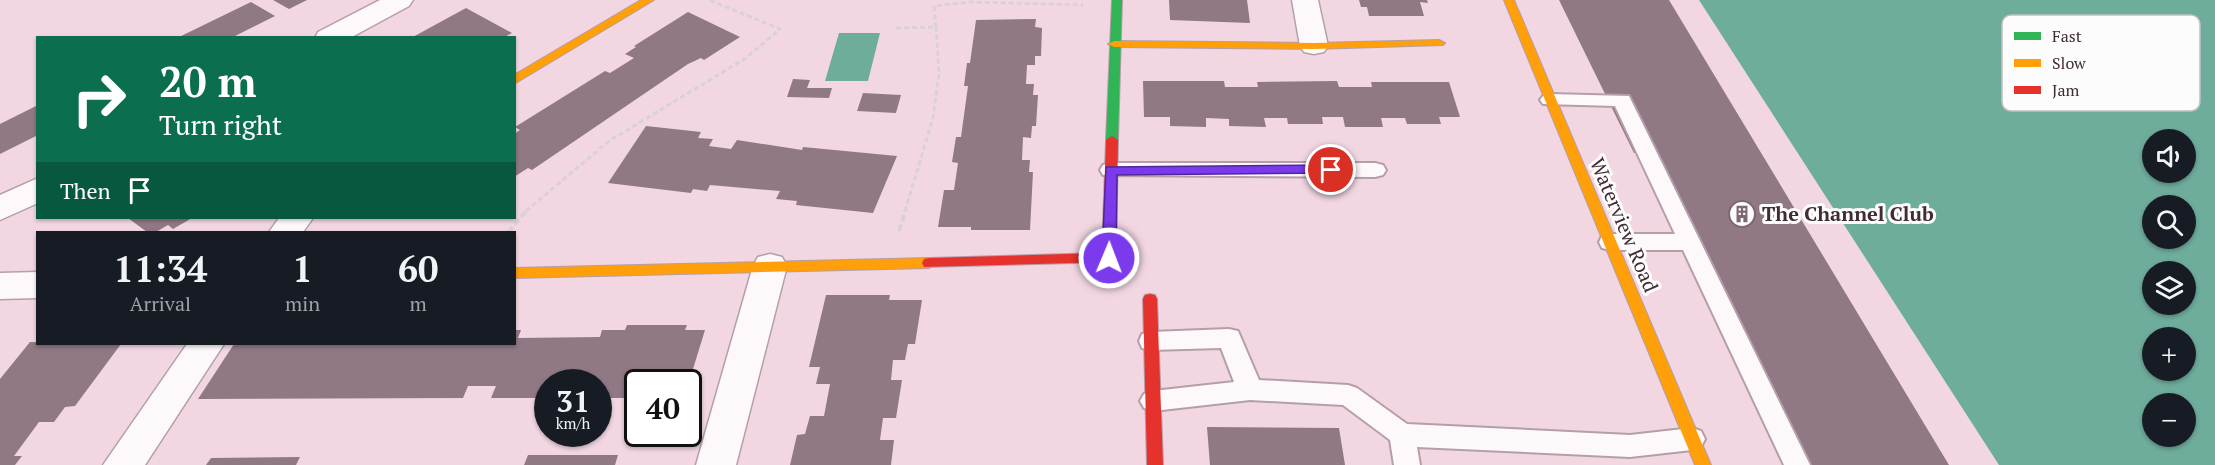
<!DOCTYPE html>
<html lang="en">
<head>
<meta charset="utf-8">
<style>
	body { margin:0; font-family:"PT Serif",serif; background:#20242c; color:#f1f3f6; height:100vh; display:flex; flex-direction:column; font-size:22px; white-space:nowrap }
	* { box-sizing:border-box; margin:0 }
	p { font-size:20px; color:#9ea1a6 }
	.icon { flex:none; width:33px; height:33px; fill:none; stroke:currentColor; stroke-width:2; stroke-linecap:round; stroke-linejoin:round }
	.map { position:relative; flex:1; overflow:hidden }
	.drawer { position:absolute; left:36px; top:231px; width:480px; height:114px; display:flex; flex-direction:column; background:#171b24; border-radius:0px; box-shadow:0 2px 4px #0004 }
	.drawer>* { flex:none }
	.banner { position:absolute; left:36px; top:36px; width:480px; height:183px; border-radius:0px; box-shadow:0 2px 4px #0004; background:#0b6e4f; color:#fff; overflow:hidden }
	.buttons { position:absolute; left:2142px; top:129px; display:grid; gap:12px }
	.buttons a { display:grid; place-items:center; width:54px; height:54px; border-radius:50%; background:#171b24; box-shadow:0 2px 4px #0004; font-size:30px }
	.speed { position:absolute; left:534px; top:369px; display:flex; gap:12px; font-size:30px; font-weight:700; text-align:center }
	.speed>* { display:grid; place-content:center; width:78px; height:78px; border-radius:50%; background:#171b24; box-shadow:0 2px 4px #0004; line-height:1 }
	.speed small { font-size:15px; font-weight:400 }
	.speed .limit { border:3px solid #111; border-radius:9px; background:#fff; color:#111 }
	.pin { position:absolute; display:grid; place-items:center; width:51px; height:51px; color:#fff; margin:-26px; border:3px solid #fff; border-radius:50%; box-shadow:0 2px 6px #0007 }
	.me { position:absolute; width:66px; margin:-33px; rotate:1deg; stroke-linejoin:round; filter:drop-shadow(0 0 4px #0008) }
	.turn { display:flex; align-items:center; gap:21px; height:126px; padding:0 24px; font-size:27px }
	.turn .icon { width:78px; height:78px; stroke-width:2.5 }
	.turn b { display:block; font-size:42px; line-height:51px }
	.then { display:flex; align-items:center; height:57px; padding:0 24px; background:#0003; gap:12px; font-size:22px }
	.eta { display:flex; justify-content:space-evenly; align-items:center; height:102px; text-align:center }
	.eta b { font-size:36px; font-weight:700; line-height:42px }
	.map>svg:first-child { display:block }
	.water { fill:#6eac9b; fill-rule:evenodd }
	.building { fill:#907884 }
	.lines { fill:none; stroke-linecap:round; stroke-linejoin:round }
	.lane-casing { stroke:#b49fa9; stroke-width:4 }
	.street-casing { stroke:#b49fa9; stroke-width:3 }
	.fast-casing { stroke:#b49fa9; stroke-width:2 }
	.slow-casing { stroke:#b49fa9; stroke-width:2 }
	.jam-casing { stroke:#b49fa9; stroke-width:2 }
	.path-far1 { stroke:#d9d1d5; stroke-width:3; stroke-dasharray:5 3; stroke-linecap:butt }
	.path { stroke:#d9d1d5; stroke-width:4; stroke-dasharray:7 3; stroke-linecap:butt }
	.lane { fill:#fdf9fb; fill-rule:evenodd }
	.street { fill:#fdf9fb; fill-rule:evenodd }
	.fast { fill:#30b455; fill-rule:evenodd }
	.slow { fill:#ff9f0a; fill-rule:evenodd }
	.jam { fill:#e5322d; fill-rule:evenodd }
	.route { fill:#7c3aed; stroke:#51269a; stroke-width:1.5 }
	.labels { text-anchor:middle; stroke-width:6; stroke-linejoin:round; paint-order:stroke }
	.poi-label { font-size:20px; font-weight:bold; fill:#402c35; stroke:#fcfcfc; text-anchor:start }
	.street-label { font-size:20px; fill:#402c35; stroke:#fcfcfc }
	.key { fill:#fcfcfc; stroke:#c4bec0; stroke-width:1.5 }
	.key-label { font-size:16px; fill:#402c35 }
</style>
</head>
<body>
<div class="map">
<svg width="2215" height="465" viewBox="0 0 2215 465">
	<rect width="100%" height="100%" fill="#f2d7e3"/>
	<path class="water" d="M1699,0H2215V465H1999ZM2152,140H2186V172H2152ZM2152,206H2186V238H2152ZM2152,272H2186V304H2152ZM2152,338H2186V370H2152ZM2152,404H2186V436H2152Z
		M839,33H880L868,81H825Z"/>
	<path class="building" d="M273,0H307L289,9Z
		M1169,0H1247L1250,23L1170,20Z
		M1359,0H1427L1428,3L1420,2L1424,16H1369L1367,7H1361Z
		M1559,0H1669L1949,465H1791L1697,275H1717L1656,153H1634Z
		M251,2L275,16L231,38H177Z
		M466,8L512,33L503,38H411Z
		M688,12L740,37L704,60L701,58L688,64L532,170L528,168L514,177V134L520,130L515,127L605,71L610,73L634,58L625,54L636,47L634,46Z
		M1036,19L1035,27L1042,28L1041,56H1035V65H1027L1026,84H1034L1033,95H1038L1036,126H1032L1031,138L1023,137L1022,160H1030L1029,172H1033L1030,230H971V227H938L944,190H954L958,163L952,162L956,137H961L968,86H964L967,63H970L976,20Z
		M793,79L810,80L807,88H832L829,98L787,97Z
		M1143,81H1224L1225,87H1258L1257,82L1337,81L1339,87H1372L1371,82H1449L1460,117H1439L1441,124H1407L1405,118H1381L1383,127H1345L1343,117H1322L1323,124H1288L1287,118H1264L1266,127L1229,126V119L1206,118V127L1170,126V117H1144Z
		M863,93L901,95L896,113L857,111Z
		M38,105V135L0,154V124Z
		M646,126L701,132L698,138L713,139L709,146L731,149L737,140L802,150L803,147L897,156L873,213L796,205L797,201L776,199L780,191L710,185L707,191L693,189L691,193L608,183Z
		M128,218H192L173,229L168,225L156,232H147Z
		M826,295H890L889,300H922L915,344H908L905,360H893L891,380H902L896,418H883L880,440H894L891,465H790L797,435L805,434L810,416H824L830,384H816L820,367H809Z
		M627,325H687L685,330H705L689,382H638V398H598V382H548V398H491L496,386H468L463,398L198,399L234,344H514V330H521L518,338L600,337L602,330H625Z
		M30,342L121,344L75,406L65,407L54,422H39L14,456H22L15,465H0V379Z
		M1207,427L1339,428L1345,465H1210Z
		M528,455H618L615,465H524Z
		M300,457L296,465H206L211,458Z"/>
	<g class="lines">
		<defs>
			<path id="lane" d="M1550,94L1629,96L1810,465H1784L1683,250H1610L1602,248L1599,242L1602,236L1610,234H1675L1615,106L1543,104L1540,100L1543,96Z
				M1111,163H1375L1383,165L1386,170L1383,175L1375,177L1103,175L1100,170L1103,165Z
				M1229,329L1238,331L1259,380L1348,385L1357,388L1407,424L1630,435L1692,428L1701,431L1705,439L1701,447L1692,450L1630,457L1417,447L1420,465H1394L1390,440L1343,405L1250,400L1153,411L1144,408L1140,401L1144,394L1153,391L1234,382L1221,348L1151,350L1142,348L1139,341L1142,334L1151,332Z"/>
			<path id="street" d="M380,0H413L409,6L350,38H315L318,32Z
				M1292,0H1318L1328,46L1324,52L1314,54L1304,52L1300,46Z
				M38,178V203L0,220V195Z
				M279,218H313L303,232H269Z
				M770,254L782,257L787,266L736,465H696L753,266L758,257Z
				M38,272V298L0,299V273Z
				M187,344H224L145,465H103Z"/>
			<path id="fast" d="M1112,0H1122L1118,140L1112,144L1106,140Z"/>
			<path id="slow" d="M641,0H654L514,84V75Z
				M1504,0H1514L1711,465H1695Z
				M1439,40L1445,43L1443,45L1314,49L1114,47L1108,44L1114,41L1314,43Z
				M929,258L936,263L929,268L514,278V268Z"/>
			<path id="jam" d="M1112,136L1118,140L1116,258L1114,262L924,267L922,263L924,259L929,258L1102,253L1106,140Z
				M1150,294L1155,295L1157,299L1163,465H1147L1143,299L1145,295Z"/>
		</defs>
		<use href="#lane" class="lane-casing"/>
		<use href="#street" class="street-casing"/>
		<use href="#fast" class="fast-casing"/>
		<use href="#slow" class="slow-casing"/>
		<use href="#jam" class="jam-casing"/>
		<path class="path-far1" d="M896,28L936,27L934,6L970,2L1083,5
			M526,211L609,141L746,58L780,29L709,0
			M905,211L933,118L939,73L936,27"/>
		<path class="path" d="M899,231L906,209
			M508,232L528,209"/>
		<use href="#lane" class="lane"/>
		<use href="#street" class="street"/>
		<use href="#fast" class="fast"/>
		<use href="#slow" class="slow"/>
		<use href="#jam" class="jam"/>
	</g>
	<path class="route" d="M1331,165L1338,170L1336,173L1117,175L1116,258L1109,263L1102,258L1106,167Z"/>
	<defs>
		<symbol id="building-ring" viewBox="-11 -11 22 22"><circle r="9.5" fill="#fcfcfc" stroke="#7e6872" stroke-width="1.5"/><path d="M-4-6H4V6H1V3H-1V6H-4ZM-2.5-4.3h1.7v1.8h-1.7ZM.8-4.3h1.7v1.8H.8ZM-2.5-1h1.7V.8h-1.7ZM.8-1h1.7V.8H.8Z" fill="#7e6872"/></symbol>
	</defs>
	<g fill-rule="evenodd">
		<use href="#building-ring" x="1727" y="199" width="30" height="30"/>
	</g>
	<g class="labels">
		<g class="poi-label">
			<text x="1762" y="221">The Channel Club</text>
		</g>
		<g class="street-label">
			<text transform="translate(1624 225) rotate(67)" y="7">Waterview Road</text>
		</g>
	</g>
	<rect x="2002" y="15" width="198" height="96" rx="9" class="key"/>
	<rect x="2014" y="32" width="27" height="8" fill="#30b455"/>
	<rect x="2014" y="59" width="27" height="8" fill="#ff9f0a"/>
	<rect x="2014" y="86" width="27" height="8" fill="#e5322d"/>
	<g class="key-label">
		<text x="2052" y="42">Fast</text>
		<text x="2052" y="69">Slow</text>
		<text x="2052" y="96">Jam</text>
	</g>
</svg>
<div class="buttons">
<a><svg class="icon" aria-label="sound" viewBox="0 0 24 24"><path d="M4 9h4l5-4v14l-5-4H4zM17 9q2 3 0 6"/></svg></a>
<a><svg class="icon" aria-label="search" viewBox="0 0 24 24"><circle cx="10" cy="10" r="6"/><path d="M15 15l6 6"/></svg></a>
<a><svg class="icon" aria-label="layers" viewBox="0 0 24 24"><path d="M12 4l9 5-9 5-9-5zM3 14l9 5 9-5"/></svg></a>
<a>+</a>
<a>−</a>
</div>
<div class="speed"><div>31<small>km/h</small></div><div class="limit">40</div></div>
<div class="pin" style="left:1331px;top:170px;background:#d93025"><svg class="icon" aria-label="arrive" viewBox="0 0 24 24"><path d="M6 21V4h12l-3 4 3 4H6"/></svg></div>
<svg class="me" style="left:1109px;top:258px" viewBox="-20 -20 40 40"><circle r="17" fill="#7c3aed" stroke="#fff" stroke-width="3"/><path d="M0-11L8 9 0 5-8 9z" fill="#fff"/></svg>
<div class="banner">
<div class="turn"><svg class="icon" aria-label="right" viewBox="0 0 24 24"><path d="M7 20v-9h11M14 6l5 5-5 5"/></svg><div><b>20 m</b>Turn right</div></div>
<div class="then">Then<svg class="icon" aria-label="arrive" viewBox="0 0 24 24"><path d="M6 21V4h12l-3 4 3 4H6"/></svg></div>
</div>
<section class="drawer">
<div class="eta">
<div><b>11:34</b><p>Arrival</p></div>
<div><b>1</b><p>min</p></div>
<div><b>60</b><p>m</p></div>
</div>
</section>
</div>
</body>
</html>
